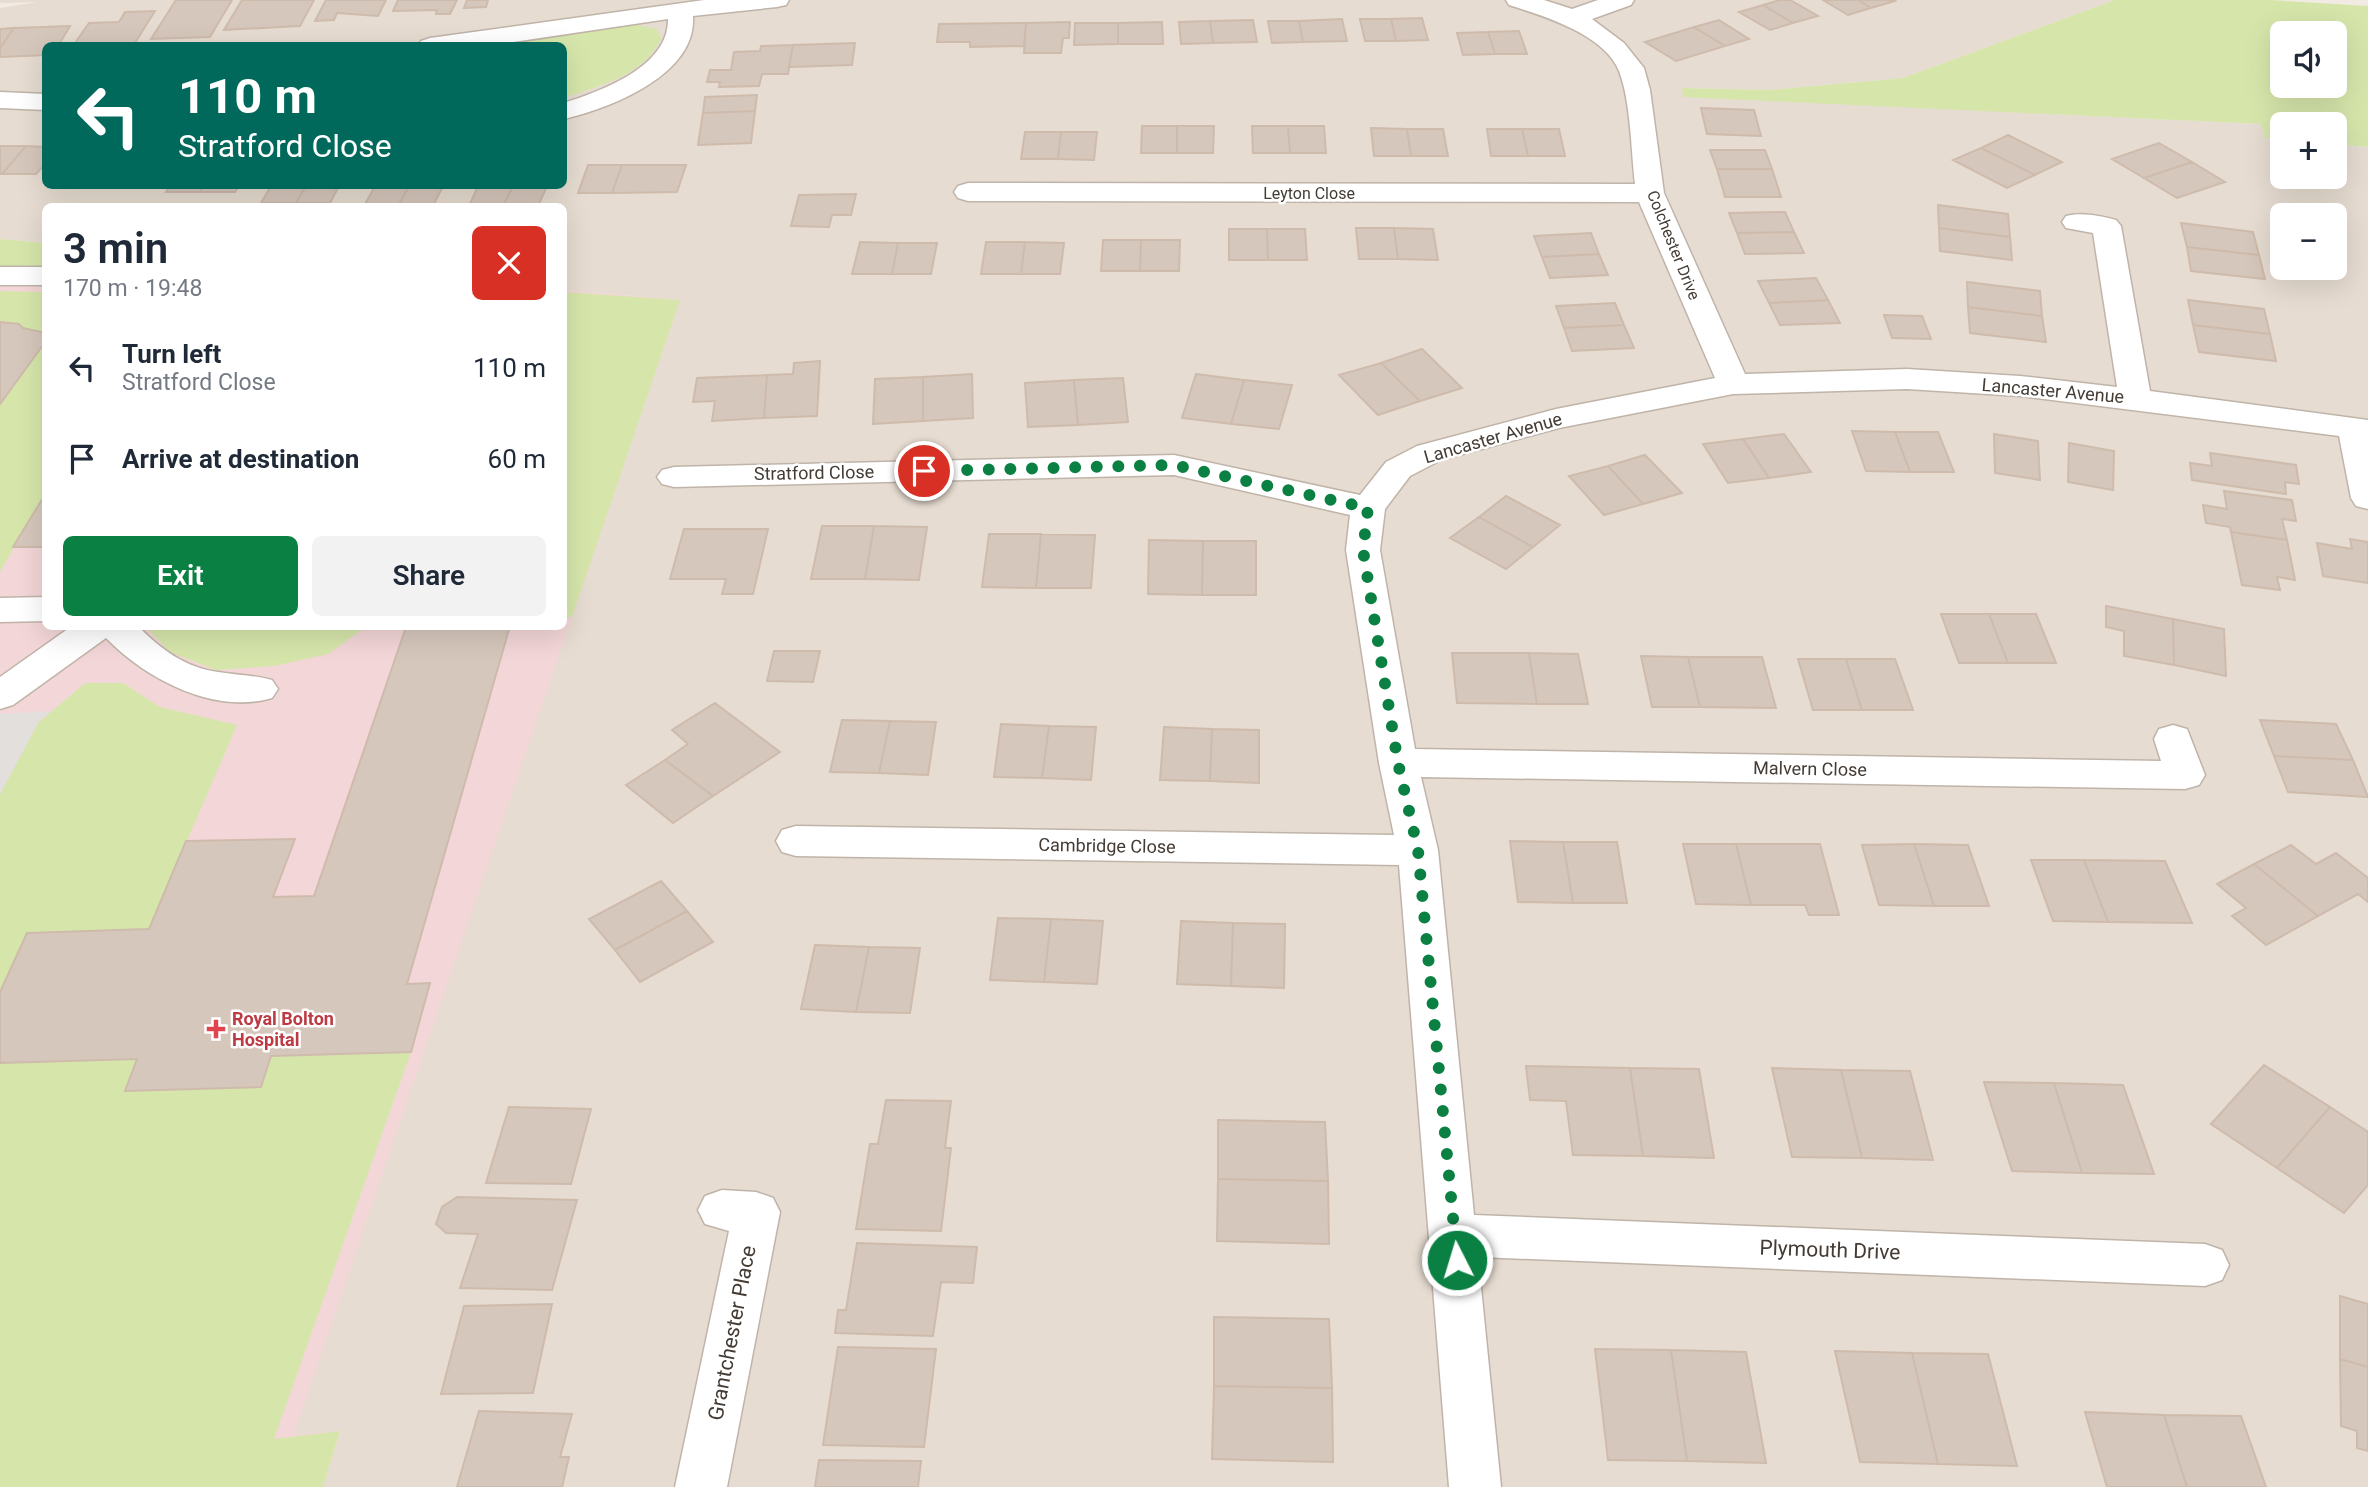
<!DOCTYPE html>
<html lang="en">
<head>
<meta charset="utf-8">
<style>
	body { margin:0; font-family:Roboto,sans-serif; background:#f2f2f3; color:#1f2937; height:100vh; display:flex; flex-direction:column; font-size:26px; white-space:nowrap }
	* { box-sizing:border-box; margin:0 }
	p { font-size:23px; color:#747a83 }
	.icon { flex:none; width:38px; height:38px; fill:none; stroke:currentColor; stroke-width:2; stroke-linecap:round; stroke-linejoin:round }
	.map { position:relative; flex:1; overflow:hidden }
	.side { position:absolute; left:42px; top:203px; width:525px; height:427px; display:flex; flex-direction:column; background:#fff; border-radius:10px; box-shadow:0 7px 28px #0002 }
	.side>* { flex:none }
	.banner { position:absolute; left:42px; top:42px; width:525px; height:147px; border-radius:10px; box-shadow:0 7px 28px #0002; background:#00695c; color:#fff; overflow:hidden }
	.tools { position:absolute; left:2270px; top:21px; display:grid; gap:14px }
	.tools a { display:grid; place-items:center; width:77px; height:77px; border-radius:10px; background:#fff; box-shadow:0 7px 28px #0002; font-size:35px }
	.pin { position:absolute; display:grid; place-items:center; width:60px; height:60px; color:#fff; margin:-30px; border:4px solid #fff; border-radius:50%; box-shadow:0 2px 7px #0007 }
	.me { position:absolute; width:77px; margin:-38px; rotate:355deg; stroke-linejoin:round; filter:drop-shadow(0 0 5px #0008) }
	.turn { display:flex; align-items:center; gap:24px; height:147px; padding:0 21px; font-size:32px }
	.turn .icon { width:91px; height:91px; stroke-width:2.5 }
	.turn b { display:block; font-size:49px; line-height:60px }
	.round { display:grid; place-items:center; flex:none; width:74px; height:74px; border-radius:10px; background:#f2f2f3 }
	.headline { display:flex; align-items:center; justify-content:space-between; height:119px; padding:0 21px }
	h1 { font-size:42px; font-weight:600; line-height:52px }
	.button { display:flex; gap:14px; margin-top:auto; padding:14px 21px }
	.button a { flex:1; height:80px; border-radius:10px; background:#0b8043; color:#fff; font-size:28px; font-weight:600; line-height:80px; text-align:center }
	.button a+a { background:#f2f2f3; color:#1f2937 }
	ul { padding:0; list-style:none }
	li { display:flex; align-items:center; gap:21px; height:91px; padding:0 21px }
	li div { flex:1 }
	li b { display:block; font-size:26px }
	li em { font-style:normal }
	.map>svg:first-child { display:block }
	.residential { fill:#e6dcd1; fill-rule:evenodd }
	.medical { fill:#f3d6d7 }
	.green { fill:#d6e6ab; fill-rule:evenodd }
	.parking { fill:#e2dfdc }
	.building { fill:#d6c7bc; stroke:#cebbac; stroke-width:2 }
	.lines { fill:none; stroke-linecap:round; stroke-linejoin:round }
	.minor-casing { stroke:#c0b4a9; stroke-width:3 }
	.minor { fill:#fff; fill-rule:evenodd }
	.route { stroke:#0b8043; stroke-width:12; stroke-dasharray:0 21.6 }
	.health-dot { fill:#e0444e; stroke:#fff; stroke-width:2.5 }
	.labels { text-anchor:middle; stroke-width:5; stroke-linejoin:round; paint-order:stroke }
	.far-street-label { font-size:16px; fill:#433b34; stroke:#fff }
	.street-label { font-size:18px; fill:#433b34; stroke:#fff }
	.health-label { font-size:18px; font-weight:bold; fill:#be3a42; stroke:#fff; text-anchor:start }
	.near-street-label { font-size:21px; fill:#433b34; stroke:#fff }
</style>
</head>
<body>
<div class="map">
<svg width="2368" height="1487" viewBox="0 0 2368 1487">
	<rect width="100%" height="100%" fill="#f2ebe3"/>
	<path class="residential" d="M0,0H2115L1903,78L1771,90L1683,88V96L2261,124L2265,138L2282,139V177H2334L2335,144L2368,147V1487H323L340,1432L293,1435L679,300L564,290V206H46L45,243L0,239V8L37,2L0,3ZM46,46H564V186H46ZM2282,215H2334V268H2282Z"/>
	<path class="medical" d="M0,267H45L46,626H564V290L680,300L294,1434L340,1431L323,1487H0Z"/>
	<path class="green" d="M2115,0H2272L2368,6V147L2335,144L2334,124H2282V139L2265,138L2261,124L1683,97L1682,88L1771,90L1903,78ZM2282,33H2334V86H2282Z
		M633,24L657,29L661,39C643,76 600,85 564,98V46H477Z
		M0,239L45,243V267H0Z
		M0,291L45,292V493L0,572Z
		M564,292L680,300L572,617L564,618Z
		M146,627H366L328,654L274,666L216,670L170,652Z
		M85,683H123L160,707L237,725L149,929L27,933L0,992V794L38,723Z
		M411,1052L274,1439L340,1431L323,1487H0V1063L137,1059L126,1091L261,1087L271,1056Z"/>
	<path class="parking" d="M51,711L38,723L0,794V714Z"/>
	<path class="building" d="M176,0H232L210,37L151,39Z
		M242,0H314L300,26L224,30Z
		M326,0H386L378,16L337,13L334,20L315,21Z
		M398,0H457L450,14H436L437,10L393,11Z
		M467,0H488L486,7L464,8Z
		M1780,0H1790L1818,16L1793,23L1763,5Z
		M1823,0H1858L1871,8L1848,15Z
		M1858,0H1893L1895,1L1871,8Z
		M1763,5L1793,23L1770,30L1739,12Z
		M155,11L133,46H73L89,23L119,22L125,12Z
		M1422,18L1428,40L1396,41L1391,19Z
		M1342,19L1347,41L1303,42L1299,21Z
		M1360,19H1391L1396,41H1365Z
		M1253,20L1257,42L1213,43L1210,21Z
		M1719,20L1749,39L1725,46L1694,27Z
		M1210,21L1213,43L1181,44L1179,22Z
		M1268,21H1299L1303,42L1272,43Z
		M1070,22L1069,38H1063L1061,53H1024L1026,23Z
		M1162,22L1163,44H1118V23Z
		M1026,23L1024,46L970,47V42H937L939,24Z
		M1075,23H1118V44L1074,45Z
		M70,26L58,46H46V55L0,57V48L14,28Z
		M1694,27L1725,46L1676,61L1645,42Z
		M14,28L0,48V29Z
		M1519,31L1527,54H1495L1488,32Z
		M1488,32L1495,54L1463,55L1457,33Z
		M855,43L852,65L789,67L793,45Z
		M793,45L788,74H762L759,86L719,87L720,82H707L710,70H731L734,52L760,51L761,46Z
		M757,95L755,111L703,113L705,97Z
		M1701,108L1754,110L1761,136L1707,134Z
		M755,111L751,143L698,145L703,113Z
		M1142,126H1177V153H1141Z
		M1177,126H1214L1213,153H1177Z
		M1252,126H1288L1290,153H1253Z
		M1288,126H1324L1326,153H1290Z
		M1371,128L1407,129L1411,156H1374Z
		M1407,129H1443L1448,156H1411Z
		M1487,129H1522L1528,156H1491Z
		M1522,129H1559L1565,156H1528Z
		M1025,132H1061L1058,159H1021Z
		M1061,132H1097L1094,160L1058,159Z
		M2008,135L2062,162L2035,175L1981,148Z
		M2159,143L2192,162L2144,178L2112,159Z
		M0,146H26L2,174H0Z
		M26,146L46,147V163L36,174H2Z
		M1981,148L2035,175L2007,188L1953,160Z
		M1710,150H1765L1772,169H1717Z
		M2192,162L2225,182L2177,198L2144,178Z
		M588,165H622L612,193H578Z
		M622,165H686L677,192L612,193Z
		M1717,169H1772L1781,197H1725Z
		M170,186H204L200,192H166Z
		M204,186H239L235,192H200Z
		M271,186H306L296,203H261Z
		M306,186H339L330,203H296Z
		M375,186H409L398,206H364Z
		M409,186H443L433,206H398Z
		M478,186H513L503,206H469Z
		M513,186H547L538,206H503Z
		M856,194L851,215H832L829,227L791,226L799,195Z
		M1938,205L2008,214L2010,237L1939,228Z
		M1785,212L1794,232L1737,233L1729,213Z
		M2181,223L2253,232L2259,255L2187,247Z
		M1356,228H1394L1398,259H1359Z
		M1394,228L1433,229L1438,260L1398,259Z
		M1939,228L2010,237L2012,260L1940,251Z
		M1229,229H1267L1268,260H1229Z
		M1267,229H1305L1307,260H1268Z
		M1794,232L1804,253L1745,254L1737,233Z
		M1591,233L1599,254L1542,257L1534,236Z
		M1103,240H1141L1140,271H1101Z
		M1141,240H1180L1179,271H1140Z
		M860,242L898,243L892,274H852Z
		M986,242H1025L1021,274H981Z
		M1025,242L1064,243L1060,274H1021Z
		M898,243H937L931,274H892Z
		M2187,247L2259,255L2265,279L2191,271Z
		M1599,254L1608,275L1550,278L1542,257Z
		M1816,278L1828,300L1769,303L1758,281Z
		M1967,282L2040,291L2042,316L1968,307Z
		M1828,300L1840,323L1780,325L1769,303Z
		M2188,300L2264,309L2270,334L2193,325Z
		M1615,303L1624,325L1564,328L1556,306Z
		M1968,307L2042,316L2046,342L1970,333Z
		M1884,315L1922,316L1931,339L1892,338Z
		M0,322L19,324L23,328L46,333V341L0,404Z
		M1624,325L1634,348L1572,351L1564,328Z
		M2193,325L2270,334L2276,361L2199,352Z
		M1422,349L1462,388L1420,401L1381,363Z
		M820,361L817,416L764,418L767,375L793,374L794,363Z
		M1381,363L1420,401L1378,415L1339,375Z
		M972,374L973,418L923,421V377Z
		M1196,374L1244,380L1231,424L1182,418Z
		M767,375L764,418L712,421L715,401L693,402L697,378Z
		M923,377V421L873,424L875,379Z
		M1123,378L1128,422L1078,425L1074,380Z
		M1074,380L1078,425L1028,427L1025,383Z
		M1244,380L1292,385L1279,429L1231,424Z
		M1852,431L1895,432L1910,472L1866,471Z
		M1895,432H1938L1954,472H1910Z
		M1784,434L1811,472L1769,478L1743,439Z
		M1994,434L2038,441L2040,480L1995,473Z
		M1743,439L1769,478L1728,483L1703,444Z
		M2069,443L2114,451L2113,490L2068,482Z
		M2210,453L2296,465L2299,484L2285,482L2286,494L2192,480L2190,463L2212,466Z
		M1645,455L1682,493L1643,504L1608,466Z
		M1608,466L1643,504L1604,515L1569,476Z
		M2224,491L2292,500L2296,521L2282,519L2287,540L2231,532L2230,527L2206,523L2203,505L2227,509Z
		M46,493V547H13Z
		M1506,496L1560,525L1533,547L1479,517Z
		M1479,517L1533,547L1506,569L1450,538Z
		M822,526H874L865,579H811Z
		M874,526L927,527L919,580L865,579Z
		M684,529H768L753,594H722L726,579H670Z
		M2231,532L2287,540L2295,580L2277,577L2280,590L2242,585Z
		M989,534H1041L1036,588L982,587Z
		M1041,534L1095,535L1091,588H1036Z
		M2350,539L2368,542V583L2323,576L2317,543L2352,549Z
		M1149,540L1203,541L1202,595L1148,594Z
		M1203,541H1256V595H1202Z
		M2106,606L2173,619L2174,665L2124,656V631L2106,627Z
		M1941,614H1989L2008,663H1959Z
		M1989,614H2036L2056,663H2008Z
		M2173,619L2224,629L2226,676L2174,665Z
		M510,626L407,984L430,983L411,1052L271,1056L261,1087L125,1091L137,1059L0,1063V992L27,933L149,929L186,841L295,839L273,897L314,896L406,627Z
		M774,651H820L813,682L767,681Z
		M1452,653H1529L1537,704L1457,703Z
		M1529,653L1578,654L1588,704H1537Z
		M1641,656L1688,657L1700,707H1652Z
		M1688,657H1762L1776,708L1700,707Z
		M1798,659H1846L1862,710H1813Z
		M1846,659H1895L1913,710H1862Z
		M715,703L780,752L713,796L665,760L688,744L672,730Z
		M842,720L890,721L879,773L830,772Z
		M2260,720L2336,724L2353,760L2274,756Z
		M890,721L936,722L928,775L879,773Z
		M1001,724L1049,726L1042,778L994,777Z
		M1049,726L1096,727L1091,780L1042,778Z
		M1164,727L1212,729L1210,781L1160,780Z
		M1212,729L1259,730V783L1210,781Z
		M2274,756L2353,760L2368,797L2288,792Z
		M665,760L713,796L673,823L626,785Z
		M1510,841L1563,842L1573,903L1518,902Z
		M1563,842H1617L1627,903H1573Z
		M1683,844H1736L1751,905L1696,904Z
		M1736,844H1820L1839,915H1809L1805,905H1751Z
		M1914,844L1968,845L1989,906H1934Z
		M1914,844L1934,906L1879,905L1862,845Z
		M2291,845L2316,864L2336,853L2368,878V902L2358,894L2318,916L2254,864Z
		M2031,860H2084L2108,922L2053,921Z
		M2084,860L2165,861L2192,923L2108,922Z
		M2254,864L2318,916L2266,945L2232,916L2246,908L2217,884Z
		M661,881L687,911L615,950L589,919Z
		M687,911L713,942L640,982L615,950Z
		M998,918L1051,919L1044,982L990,980Z
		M1051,919L1103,921L1097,984L1044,982Z
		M1181,921L1233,923L1231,986L1177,984Z
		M1233,923L1285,924L1284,988L1231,986Z
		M815,945L869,947L856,1012L801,1009Z
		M869,947L920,948L910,1013L856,1012Z
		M2264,1065L2330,1107L2277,1168L2211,1124Z
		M1526,1066L1630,1068L1643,1156L1573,1155L1566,1101L1530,1100Z
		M1630,1068L1699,1069L1714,1158L1643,1156Z
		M1772,1068L1841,1070L1862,1158L1792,1157Z
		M1841,1070L1910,1071L1933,1160L1862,1158Z
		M1984,1082L2054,1083L2082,1173L2012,1171Z
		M2054,1083L2123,1085L2154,1174L2082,1173Z
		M886,1100L951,1101L945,1148H951L941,1231L856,1229L870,1144H878Z
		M509,1107L591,1109L571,1184L486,1183Z
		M2330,1107L2368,1132V1185L2344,1213L2277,1168Z
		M1218,1120L1325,1122L1328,1181L1218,1179Z
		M1218,1179L1328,1181L1329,1244L1217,1241Z
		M457,1197L577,1200L552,1290L460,1288L478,1234L446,1233L436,1224L442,1207Z
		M857,1243L977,1247L973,1283L941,1282L933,1336L835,1333L838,1310H846Z
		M2340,1296L2368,1304V1367L2340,1359Z
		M552,1304L533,1393L441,1394L464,1306Z
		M1214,1317L1329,1319L1332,1388L1214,1386Z
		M838,1347L936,1349L924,1447L823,1445Z
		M1595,1349L1671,1350L1687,1461L1608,1460Z
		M1671,1350L1746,1352L1766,1463L1687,1461Z
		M1835,1351L1912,1353L1938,1464L1860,1462Z
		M1912,1353L1988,1354L2017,1466L1938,1464Z
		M2340,1359L2368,1367V1451L2357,1448V1431L2341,1426Z
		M1214,1386L1332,1388L1333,1462L1212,1459Z
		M479,1411L572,1414L560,1457H569L562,1487H457Z
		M2085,1412L2164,1415L2187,1487H2107Z
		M2164,1415L2241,1416L2266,1487H2187Z
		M819,1460L921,1461L918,1487H815Z"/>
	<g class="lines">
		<defs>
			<path id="minor" d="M704,0H789L786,5L777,7L693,16C697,75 610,108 564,119V103C601,91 669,67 668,19L487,46H417L421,41L430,38Z
				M1506,0H1544L1572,9L1598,0H1634L1631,5L1592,19L1624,43L1644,68L1650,90L1664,193L1745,374L1907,369L2020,376L2117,387L2093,233L2066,228L2062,222L2066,216C2082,212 2100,216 2116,220L2121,226L2150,391L2368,420V509L2356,506L2351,498L2339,436L2020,396L1907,389L1733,394L1559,428L1441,460L1410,476L1385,509L1380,550L1415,749L2161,761L2154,739L2159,729L2173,725L2187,729L2205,775L2199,785L2185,789L1421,777L1438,850L1474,1215L2205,1244L2222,1250L2229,1265L2222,1280L2205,1286L1478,1257L1501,1487H1449L1399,865L796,856L782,852L776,841L782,830L796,826L1394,835L1379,763L1346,550L1350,515L1174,475L674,487L662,484L657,477L662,470L674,467L1174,455L1360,495L1386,462L1417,446L1556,409L1715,378L1639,202L968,201L958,198L954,192L958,186L968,183L1635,184C1631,151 1631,102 1619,71C1604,34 1543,16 1509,5Z
				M0,92L46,94V110L0,108Z
				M0,267H46V285H0Z
				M46,597V621L0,622V598Z
				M72,626H138C160,649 186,668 218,672C236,675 254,675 272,680L278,689L272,698C214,715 146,679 106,638L13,705L0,709V677Z
				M722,1190L756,1192L773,1198L780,1212L727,1487H675L729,1231L705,1224L698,1210L705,1196Z"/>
		</defs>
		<use href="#minor" class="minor-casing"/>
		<use href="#minor" class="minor"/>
	</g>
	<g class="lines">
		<path class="route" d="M924,471L1174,465L1368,508L1363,550L1398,763L1418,850L1457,1260"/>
	</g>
	<path class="health-dot" d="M212.5 1018.5h7v7h7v7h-7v7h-7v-7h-7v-7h7z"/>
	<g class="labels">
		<g class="far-street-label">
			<text x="1309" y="199">Leyton Close</text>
			<text transform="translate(1674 245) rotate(68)" y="6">Colchester Drive</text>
		</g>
		<g class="street-label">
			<text transform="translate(2053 391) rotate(5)" y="6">Lancaster Avenue</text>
			<text transform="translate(1493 438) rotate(-16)" y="6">Lancaster Avenue</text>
			<text transform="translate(814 473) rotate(-1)" y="6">Stratford Close</text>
			<text transform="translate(1810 769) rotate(1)" y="6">Malvern Close</text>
			<text transform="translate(1107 846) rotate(1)" y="6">Cambridge Close</text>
		</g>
		<g class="health-label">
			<text x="232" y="1025">Royal Bolton<tspan x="232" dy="21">Hospital</tspan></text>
		</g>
		<g class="near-street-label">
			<text transform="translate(1830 1250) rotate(2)" y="7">Plymouth Drive</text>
			<text transform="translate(732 1333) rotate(-79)" y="7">Grantchester Place</text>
		</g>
	</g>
</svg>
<div class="tools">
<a><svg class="icon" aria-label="sound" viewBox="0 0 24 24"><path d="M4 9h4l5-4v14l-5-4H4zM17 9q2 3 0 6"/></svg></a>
<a>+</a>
<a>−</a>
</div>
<div class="pin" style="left:924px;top:471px;background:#d93025"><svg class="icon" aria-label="arrive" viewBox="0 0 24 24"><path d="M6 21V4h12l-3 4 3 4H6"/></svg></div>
<svg class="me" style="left:1457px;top:1260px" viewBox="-20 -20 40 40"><circle r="17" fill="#0b8043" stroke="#fff" stroke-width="3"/><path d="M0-11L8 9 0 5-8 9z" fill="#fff"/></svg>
<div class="banner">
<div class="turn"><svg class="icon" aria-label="left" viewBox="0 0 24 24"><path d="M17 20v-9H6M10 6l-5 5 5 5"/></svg><div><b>110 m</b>Stratford Close</div></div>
</div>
<section class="side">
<div class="headline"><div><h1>3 min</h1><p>170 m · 19:48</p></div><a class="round" style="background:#d93025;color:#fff"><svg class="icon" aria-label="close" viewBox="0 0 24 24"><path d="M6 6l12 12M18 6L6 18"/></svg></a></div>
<ul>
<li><svg class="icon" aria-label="left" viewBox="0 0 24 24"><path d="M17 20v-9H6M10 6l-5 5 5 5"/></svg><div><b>Turn left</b><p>Stratford Close</p></div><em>110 m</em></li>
<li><svg class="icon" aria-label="arrive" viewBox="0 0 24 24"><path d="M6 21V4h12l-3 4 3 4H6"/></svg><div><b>Arrive at destination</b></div><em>60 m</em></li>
</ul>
<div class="button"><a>Exit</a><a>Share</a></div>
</section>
</div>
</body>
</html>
